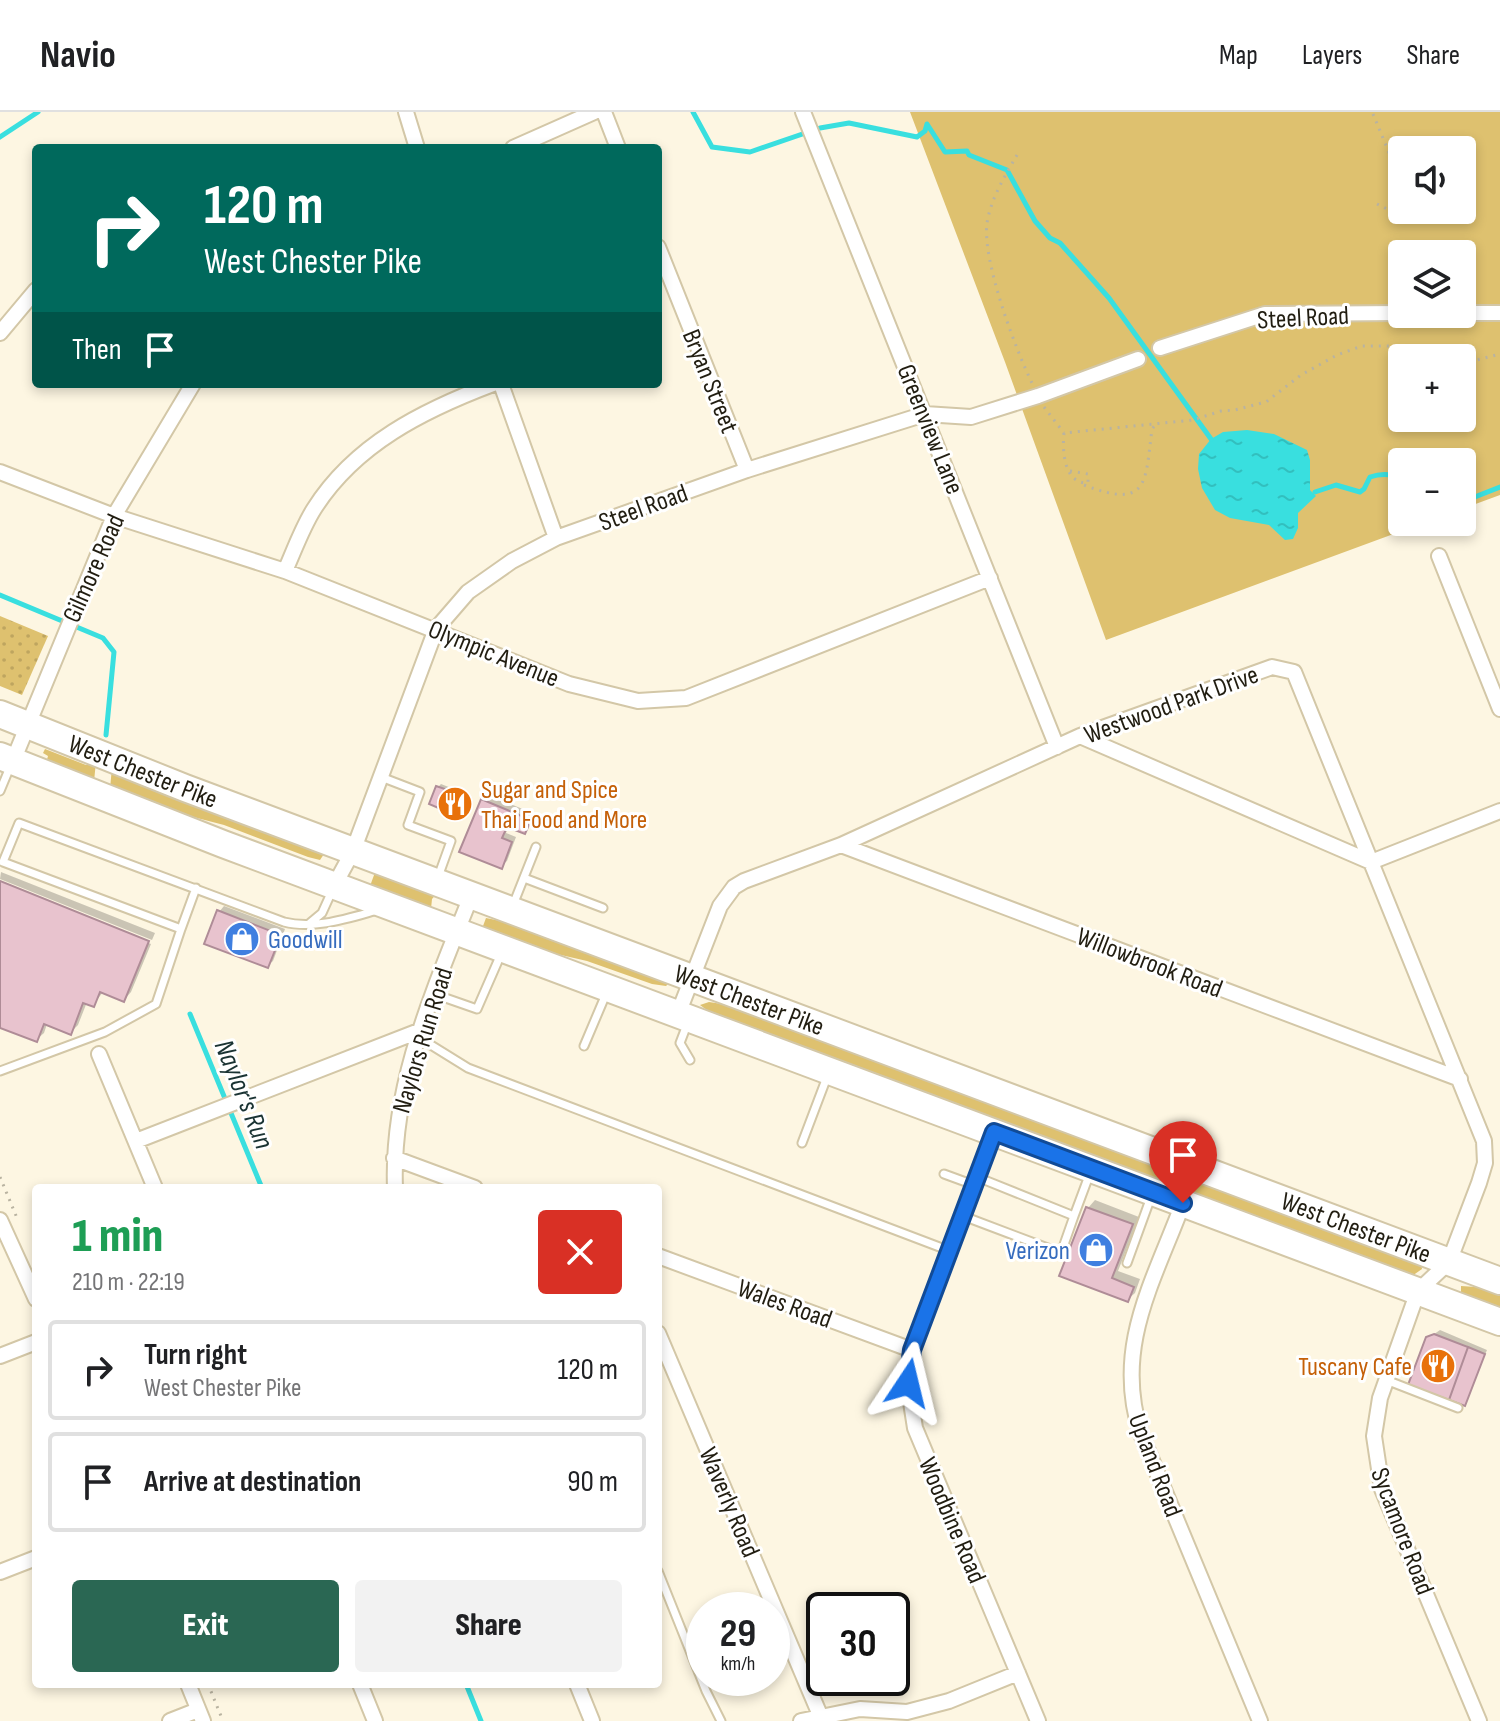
<!DOCTYPE html>
<html lang="en">
<head>
<meta charset="utf-8">
<style>
	body { margin:0; font-family:"Sofia Sans Condensed",sans-serif; background:#f2f2f2; color:#202124; height:100vh; display:flex; flex-direction:column; font-size:30px; white-space:nowrap }
	* { box-sizing:border-box; margin:0 }
	p { font-size:26px; color:#757577 }
	.icon { flex:none; width:44px; height:44px; fill:none; stroke:currentColor; stroke-width:2; stroke-linecap:round; stroke-linejoin:round }
	.map { position:relative; flex:1; overflow:hidden }
	.side { position:absolute; left:32px; top:1072px; width:630px; height:504px; display:flex; flex-direction:column; background:#fff; border-radius:8px; box-shadow:0 4px 12px #0003 }
	.side>* { flex:none }
	.guide { position:absolute; left:32px; top:32px; width:630px; height:244px; border-radius:8px; box-shadow:0 4px 12px #0003; background:#00695c; color:#fff; overflow:hidden }
	.fabs { position:absolute; left:1388px; top:24px; display:grid; gap:16px }
	.fabs a { display:grid; place-items:center; width:88px; height:88px; border-radius:8px; background:#fff; box-shadow:0 4px 12px #0003; font-size:40px }
	.speed { position:absolute; left:686px; top:1480px; display:flex; gap:16px; font-size:40px; font-weight:700; text-align:center }
	.speed>* { display:grid; place-content:center; width:104px; height:104px; border-radius:50%; background:#fff; box-shadow:0 4px 12px #0003; line-height:1 }
	.speed small { font-size:20px; font-weight:400 }
	.speed .limit { border:4px solid #111; border-radius:12px; background:#fff; color:#111 }
	.pin { position:absolute; display:grid; place-items:center; width:68px; height:68px; color:#fff; margin:-82px -34px; border-radius:50% 50% 50% 0; rotate:-45deg; box-shadow:0 0 8px #0007 }
	.pin .icon { rotate:45deg }
	.me { position:absolute; width:88px; margin:-44px; rotate:10deg; stroke-linejoin:round; filter:drop-shadow(0 0 6px #0008) }
	.turn { display:flex; align-items:center; gap:28px; height:168px; padding:0 40px; font-size:36px }
	.turn .icon { width:104px; height:104px; stroke-width:2.5 }
	.turn b { display:block; font-size:56px; line-height:68px }
	.then { display:flex; align-items:center; height:76px; padding:0 40px; background:#0003; gap:16px; font-size:30px }
	.round { display:grid; place-items:center; flex:none; width:84px; height:84px; border-radius:8px; background:#f2f2f2 }
	.summary { display:flex; align-items:center; justify-content:space-between; height:136px; padding:0 40px }
	h1 { font-size:48px; font-weight:800; line-height:60px; color:#1e9e55 }
	.cta { display:flex; gap:16px; margin-top:auto; padding:16px 40px }
	.cta a { flex:1; height:92px; border-radius:8px; background:#2a6753; color:#fff; font-size:32px; font-weight:800; line-height:92px; text-align:center }
	.cta a+a { background:#f2f2f2; color:#202124 }
	ul { padding:0; list-style:none }
	li { display:flex; align-items:center; gap:24px; height:100px; margin:0 16px 12px; padding:0 24px; border:4px solid #e0e0e0; border-radius:8px }
	li div { flex:1 }
	li b { display:block; font-size:30px }
	li em { font-style:normal }
	header { display:flex; align-items:center; gap:48px; box-sizing:border-box; height:112px; padding:0 40px; background:#fff; border-bottom:2px solid #e0e0e0 }
	header strong { font-size:38px }
	nav { display:flex; gap:44px; margin-inline-start:auto; font-size:28px }
	.map>svg:first-child { display:block }
	.grass { fill:#dec16f; fill-rule:evenodd }
	.park { fill:url(#park-dots) }
	.water { fill:url(#water-ripples) }
	.shadow { fill:#0003 }
	.lines { fill:none; stroke-linecap:round; stroke-linejoin:round }
	.stream { stroke:#39dfdf; stroke-width:5 }
	.building { fill:#e8c3ce; stroke:#af8c97; stroke-width:2 }
	.lane-casing { stroke:#d3c7a7; stroke-width:11 }
	.street-casing { stroke:#d3c7a7; stroke-width:18 }
	.highway-casing { stroke:#d3c7a7; stroke-width:30 }
	.path { stroke:#b9b3a1; stroke-width:3; stroke-dasharray:2 6; stroke-linecap:butt }
	.lane { stroke:#fff; stroke-width:7 }
	.street { stroke:#fff; stroke-width:14 }
	.highway { stroke:#fff; stroke-width:26 }
	.route-casing { stroke:#114b97; stroke-width:20 }
	.route { stroke:#1a73e8; stroke-width:14 }
	.labels { text-anchor:middle; stroke-width:6; stroke-linejoin:round; paint-order:stroke }
	.street-label { font-size:26px; fill:#211d11; stroke:#fff }
	.food-label { font-size:26px; fill:#c56008; stroke:#fff; text-anchor:start }
	.shop-label { font-size:26px; fill:#366cbe; stroke:#fff; text-anchor:start }
	.water-label { font-size:28px; font-style:italic; fill:#1a3333; stroke:#fff }
</style>
</head>
<body>
<header>
<strong>Navio</strong>
<nav><a>Map</a><a>Layers</a><a>Share</a></nav>
</header>
<div class="map">
<svg width="1500" height="1609" viewBox="0 0 1500 1609">
	<defs>
		<pattern id="park-dots" width="8" height="8" patternUnits="userSpaceOnUse" patternTransform="scale(2)"><rect width="8" height="8" fill="#dec16f"/><path d="M2 2h.1M6 6h.1" fill="none" stroke="#bea55f" stroke-width="1.8" stroke-linecap="round"/></pattern>
		<pattern id="water-ripples" width="26" height="14" patternUnits="userSpaceOnUse" patternTransform="scale(2)"><rect width="26" height="14" fill="#39dfdf"/><path d="M2 4q2-2 4 0t4 0M15 11q2-2 4 0t4 0" fill="none" stroke="#32bfbe"/></pattern>
	</defs>
	<rect width="100%" height="100%" fill="#fdf6e2"/>
	<path class="grass" d="M910,0H1500V383L1462,397V350H1402V410H1426L1106,528L1005,250ZM1402,38H1462V98H1402ZM1402,142H1462V202H1402ZM1402,246H1462V306H1402Z
		M45,637L86,653L96,649L94,670L46,651L48,644L43,641Z
		M112,655L324,742L320,748L308,745L224,713L174,700L110,677Z
		M377,755L439,779L432,787L431,797L370,774Z
		M486,806L501,809L559,831L618,845L669,871L666,874L652,872L587,849L548,840L487,818L483,814Z
		M709,890L722,892L777,913L830,925L1421,1150L1422,1157L1412,1164L716,905L700,893Z
		M1461,1174L1476,1175L1500,1184V1199L1475,1189L1461,1180Z"/>
	<path class="park" d="M0,504L48,524L22,583L0,574Z"/>
	<path class="water" d="M1247,318L1274,322L1307,338L1310,348V378L1316,384L1298,401V416L1293,427L1285,428L1269,413L1230,406L1215,398L1202,376L1198,357L1199,342L1211,327L1223,320Z"/>
	<path class="shadow" d="M441,672L469,683L460,702L438,675Z
		M488,683L535,702L525,720L509,713L506,721L516,725L507,749L501,754L482,688Z
		M1,760L155,821L152,828L0,767Z
		M0,772L151,832L131,880L124,888L103,880L93,893L87,890L78,913L70,921L47,912L44,921L36,928L0,914Z
		M224,794L285,817L273,849L267,854L219,800Z
		M1095,1088L1139,1105L1118,1159L1140,1167L1135,1181L1127,1188L1062,1163L1088,1096Z
		M1440,1218L1487,1238L1465,1292L1427,1227Z"/>
	<g class="lines">
		<path class="stream" d="M693,0L712,35L750,40L820,16L849,11L917,25L925,19L927,12L945,40L967,39L969,43L1007,58L1035,109L1050,126L1060,131L1109,186L1211,327
			M0,25L38,0
			M1315,380L1336,373L1360,380L1364,377L1370,365C1382,361 1392,361 1402,368
			M1462,390L1500,375
			M0,483L103,526L114,540L106,623
			M190,902L262,1076
			M466,1572L481,1609"/>
	</g>
	<path class="building" d="M436,674L451,679L443,698L429,692Z
		M451,679L468,686L460,705L443,698Z
		M481,687L531,708L525,722L507,715L502,726L512,730L502,757L459,740Z
		M0,769L149,829L124,890L100,880L94,895L83,891L71,923L44,912L37,930L0,916Z
		M217,798L281,823L268,856L204,832Z
		M1086,1095L1133,1112L1112,1166L1134,1175L1128,1190L1059,1164Z
		M1434,1222L1468,1235L1449,1288L1408,1273L1426,1225Z
		M1468,1235L1485,1242L1465,1294L1449,1288Z"/>
	<g class="lines">
		<defs>
			<path id="lane" d="M381,665L420,680L408,713L451,729L438,765
				M0,679L10,655
				M524,766L603,796
				M196,776L181,817L3,750L19,711L284,810C314,818 349,806 378,798
				M513,793L536,735
				M310,811L322,801L332,779
				M434,882L477,897L501,842
				M688,910L680,931L690,948
				M418,925L468,956L950,1139
				M584,934L606,882
				M0,959L105,920L156,892L181,817
				M802,1031L827,965
				M944,1062L974,1073
				M963,1104L1061,1141L1074,1104L977,1065
				M1074,1104L1090,1061
				M1127,1151L1151,1085
				M1386,1268L1458,1296
				M658,1459L706,1579L721,1609"/>
			<path id="street" d="M406,0L417,36
				M604,0L618,36
				M803,0L1057,635
				M513,36L594,0
				M658,135L747,358
				M1462,201H1500
				M0,221L36,178
				M1160,236L1265,202L1402,201
				M501,272L556,426
				M0,360L114,404L285,459L569,572L638,589L686,586L990,466
				M1439,444L1500,597
				M285,459C294,439 302,416 314,397C355,332 424,298 493,272
				M1080,624L1371,750L1500,699
				M13,649L114,404L193,272
				M841,733L1460,967
				M334,774L353,739L436,517L468,480L512,449L556,426L747,358L925,302L971,305L1038,284L1138,247
				M678,902L720,794L734,775L744,769L841,733L1080,624L1272,555L1294,560L1484,1029L1485,1051L1479,1071L1449,1150L1418,1179L1380,1286L1374,1324L1382,1377L1479,1609
				M99,942L155,1076
				M994,1020L912,1238L908,1271L915,1316L1038,1609
				M136,1029L419,919
				M394,1046L475,1076
				M395,1076C391,972 434,878 471,784
				M1183,1091C1153,1171 1113,1236 1141,1322L1260,1609
				M0,1108L36,1187
				M658,1144L912,1238
				M658,1221L820,1603
				M0,1244L36,1230
				M0,1460L36,1446
				M188,1572L203,1609
				M360,1572L375,1609
				M577,1572L592,1609
				M170,1609L198,1598
				M801,1609L860,1597L907,1600L949,1589L1018,1561"/>
			<g id="highway">
				<path id="s1" d="M0,602L185,676L1500,1169"/>
				<path d="M0,644L223,732L1500,1210"/>
			</g>
		</defs>
		<use href="#lane" class="lane-casing"/>
		<use href="#street" class="street-casing"/>
		<use href="#highway" class="highway-casing"/>
		<path class="path" d="M1373,2L1402,72
			M1017,43C1005,64 991,86 987,111C982,148 1015,236 1032,271
			M1377,92L1389,98L1396,97L1402,88
			M1462,248L1473,249L1500,242
			M1044,295L1064,321
			M1070,359L1088,362V371C1064,372 1062,339 1064,321L1193,308L1221,299L1235,298L1266,290L1301,263L1337,243L1362,234H1417L1449,246
			M1084,373C1149,398 1145,371 1152,317L1157,311
			M0,1065L17,1106
			M208,1572L223,1609"/>
		<use href="#lane" class="lane"/>
		<use href="#street" class="street"/>
		<use href="#highway" class="highway"/>
	</g>
	<g class="lines">
		<defs>
			<path id="route" d="M908,1271L912,1238L994,1020L1183,1091"/>
		</defs>
		<use href="#route" class="route-casing"/>
		<use href="#route" class="route"/>
	</g>
	<defs>
		<symbol id="restaurant-disc" viewBox="-11 -11 22 22"><circle r="9.5" fill="#e8710a" stroke="#fff"/><path d="M-5-6h1v4h1v-4h1v4h1v-4h1v5L-1.5 .5V6h-2V.5L-5-1ZM5-6V6H3V1.5H1.5Q1.5-4 5-6Z" fill="#fff"/></symbol>
		<symbol id="shop-disc" viewBox="-11 -11 22 22"><circle r="9.5" fill="#3f7fe0" stroke="#fff"/><path d="M-5-2.5h2.3a2.7 3.5 0 0 1 5.4 0H5L5.5 6h-11ZM-1.5-2.5h3a1.5 2.3 0 0 0-3 0Z" fill="#fff"/></symbol>
	</defs>
	<g fill-rule="evenodd">
		<use href="#restaurant-disc" x="435" y="672" width="40" height="40"/>
		<use href="#shop-disc" x="222" y="807" width="40" height="40"/>
		<use href="#shop-disc" x="1076" y="1118" width="40" height="40"/>
		<use href="#restaurant-disc" x="1418" y="1234" width="40" height="40"/>
	</g>
	<g class="labels">
		<g class="street-label">
			<text transform="translate(1303 205) rotate(-3)" y="9">Steel Road</text>
			<text transform="translate(711 269) rotate(68)" y="9">Bryan Street</text>
			<text transform="translate(931 317) rotate(68)" y="9">Greenview Lane</text>
			<text transform="translate(643 395) rotate(-20)" y="9">Steel Road</text>
			<text transform="translate(93 456) rotate(-66)" y="9">Gilmore Road</text>
			<text transform="translate(494 541) rotate(22)" y="9">Olympic Avenue</text>
			<text transform="translate(1171 592) rotate(-20)" y="9">Westwood Park Drive</text>
			<text dy="9" stroke="none"><textPath href="#s1" startOffset="154">West Chester Pike</textPath></text>
			<text transform="translate(1150 850) rotate(21)" y="9">Willowbrook Road</text>
			<text dy="9" stroke="none"><textPath href="#s1" startOffset="802">West Chester Pike</textPath></text>
			<text transform="translate(422 928) rotate(-73)" y="9">Naylors Run Road</text>
			<text dy="9" stroke="none"><textPath href="#s1" startOffset="1450">West Chester Pike</textPath></text>
			<text transform="translate(785 1191) rotate(20)" y="9">Wales Road</text>
			<text transform="translate(1156 1353) rotate(69)" y="9">Upland Road</text>
			<text transform="translate(730 1390) rotate(67)" y="9">Waverly Road</text>
			<text transform="translate(953 1408) rotate(67)" y="9">Woodbine Road</text>
			<text transform="translate(1403 1419) rotate(69)" y="9">Sycamore Road</text>
		</g>
		<g class="food-label">
			<text x="481" y="686">Sugar and Spice<tspan x="481" dy="30">Thai Food and More</tspan></text>
			<text x="1412" y="1263" text-anchor="end">Tuscany Cafe</text>
		</g>
		<g class="shop-label">
			<text x="268" y="836">Goodwill</text>
			<text x="1070" y="1147" text-anchor="end">Verizon</text>
		</g>
		<g class="water-label">
			<text transform="translate(245 982) rotate(68)" y="10">Naylor's Run</text>
		</g>
	</g>
</svg>
<div class="fabs">
<a><svg class="icon" aria-label="sound" viewBox="0 0 24 24"><path d="M4 9h4l5-4v14l-5-4H4zM17 9q2 3 0 6"/></svg></a>
<a><svg class="icon" aria-label="layers" viewBox="0 0 24 24"><path d="M12 4l9 5-9 5-9-5zM3 14l9 5 9-5"/></svg></a>
<a>+</a>
<a>−</a>
</div>
<div class="speed"><div>29<small>km/h</small></div><div class="limit">30</div></div>
<div class="pin" style="left:1183px;top:1091px;background:#d93025"><svg class="icon" aria-label="arrive" viewBox="0 0 24 24"><path d="M6 21V4h12l-3 4 3 4H6"/></svg></div>
<svg class="me" style="left:908px;top:1271px" viewBox="-20 -20 40 40"><path d="M0-17L14 15 0 8-14 15z" fill="#1a73e8" stroke="#fff" stroke-width="4"/></svg>
<div class="guide">
<div class="turn"><svg class="icon" aria-label="right" viewBox="0 0 24 24"><path d="M7 20v-9h11M14 6l5 5-5 5"/></svg><div><b>120 m</b>West Chester Pike</div></div>
<div class="then">Then<svg class="icon" aria-label="arrive" viewBox="0 0 24 24"><path d="M6 21V4h12l-3 4 3 4H6"/></svg></div>
</div>
<section class="side">
<div class="summary"><div><h1>1 min</h1><p>210 m · 22:19</p></div><a class="round" style="background:#d93025;color:#fff"><svg class="icon" aria-label="close" viewBox="0 0 24 24"><path d="M6 6l12 12M18 6L6 18"/></svg></a></div>
<ul>
<li><svg class="icon" aria-label="right" viewBox="0 0 24 24"><path d="M7 20v-9h11M14 6l5 5-5 5"/></svg><div><b>Turn right</b><p>West Chester Pike</p></div><em>120 m</em></li>
<li><svg class="icon" aria-label="arrive" viewBox="0 0 24 24"><path d="M6 21V4h12l-3 4 3 4H6"/></svg><div><b>Arrive at destination</b></div><em>90 m</em></li>
</ul>
<div class="cta"><a>Exit</a><a>Share</a></div>
</section>
</div>
</body>
</html>
